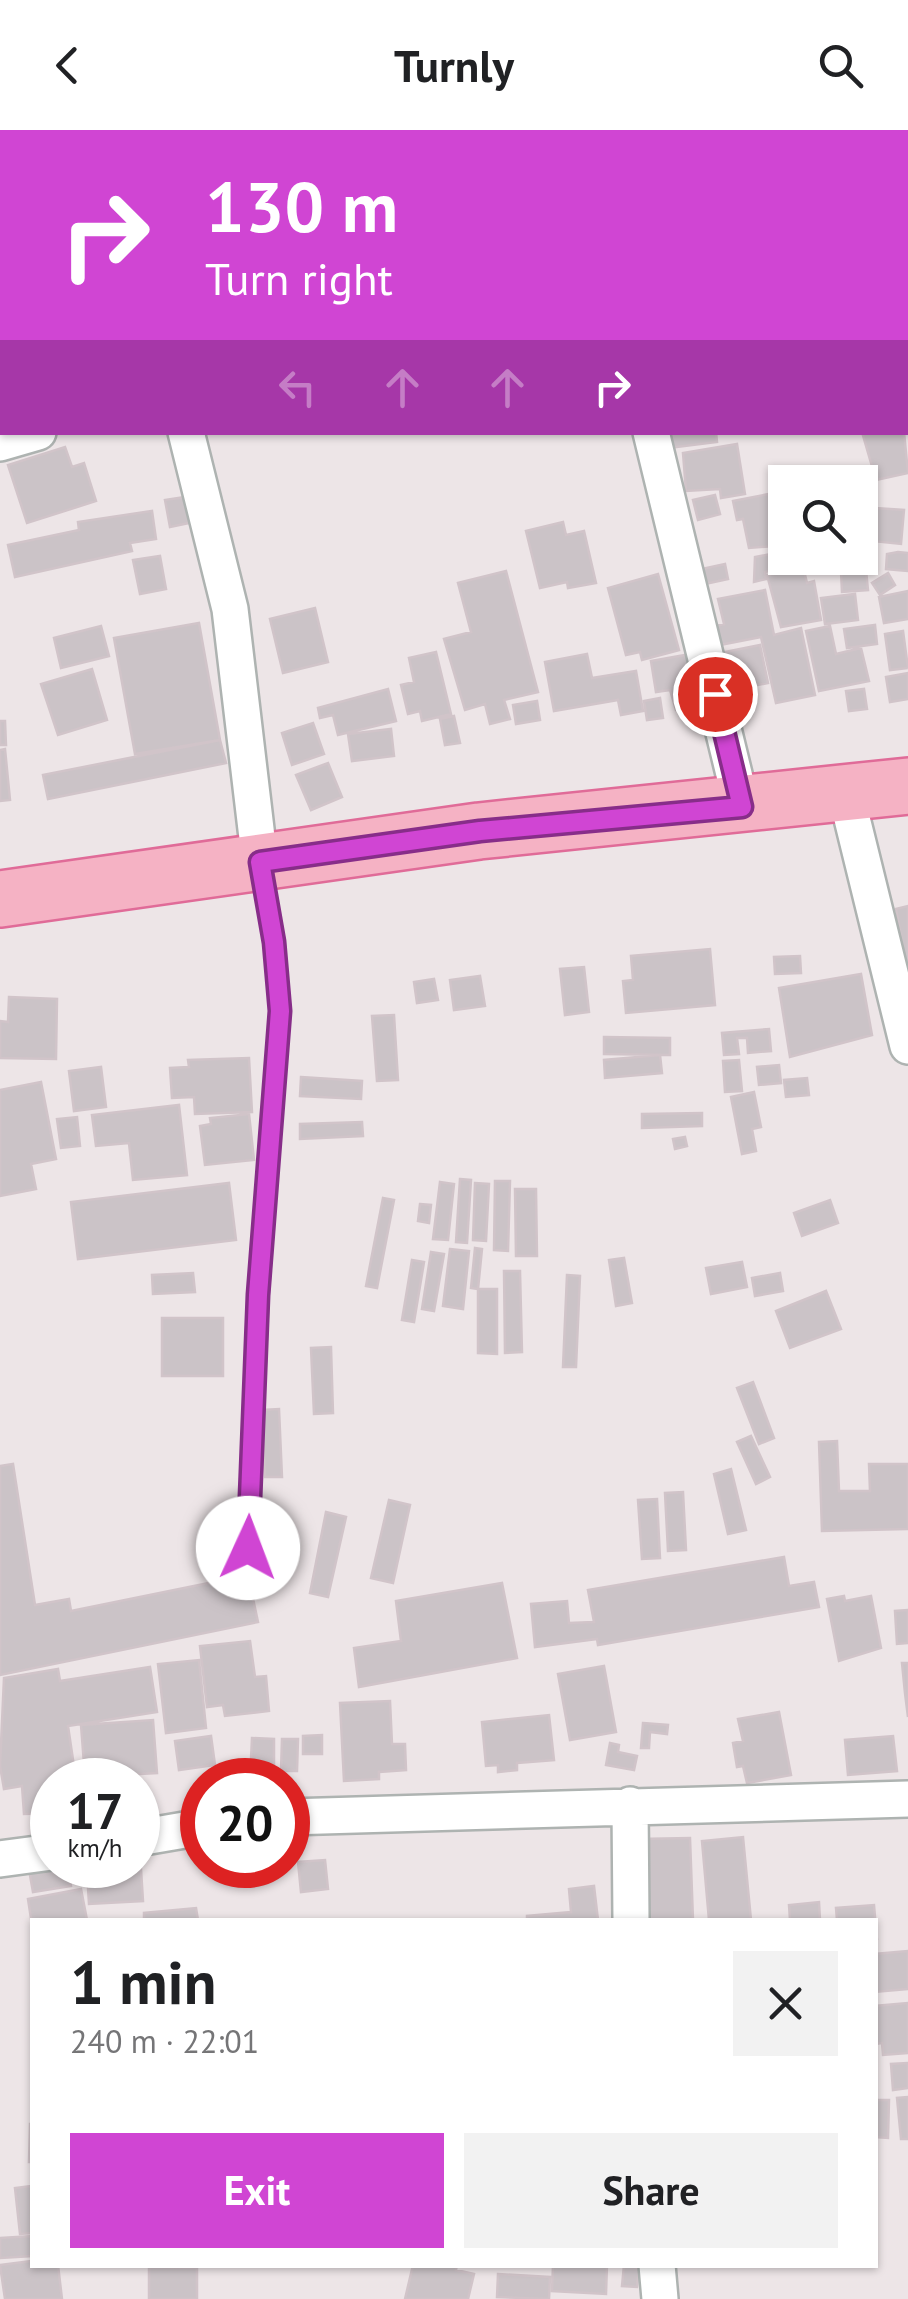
<!DOCTYPE html>
<html lang="en">
<head>
<meta charset="utf-8">
<style>
	body { margin:0; font-family:"PT Sans",sans-serif; background:#f2f2f2; color:#202124; height:100vh; display:flex; flex-direction:column; font-size:38px; white-space:nowrap }
	* { box-sizing:border-box; margin:0 }
	p { font-size:32px; color:#757577 }
	.icon { flex:none; width:55px; height:55px; fill:none; stroke:currentColor; stroke-width:2; stroke-linecap:round; stroke-linejoin:round }
	.map { position:relative; flex:1; overflow:hidden }
	.panel { position:absolute; left:30px; top:1788px; width:848px; height:350px; display:flex; flex-direction:column; background:#fff; border-radius:0px; box-shadow:0 2px 8px #0004 }
	.panel>* { flex:none }
	.banner { position:absolute; left:0px; top:0px; width:910px; height:305px; box-shadow:0 2px 8px #0004; background:#d045d3; color:#fff; overflow:hidden }
	.buttons { position:absolute; left:768px; top:335px; display:grid; gap:20px }
	.buttons a { display:grid; place-items:center; width:110px; height:110px; border-radius:0px; background:#fff; box-shadow:0 2px 8px #0004; font-size:50px }
	.speed { position:absolute; left:30px; top:1628px; display:flex; gap:20px; font-size:50px; font-weight:700; text-align:center }
	.speed>* { display:grid; place-content:center; width:130px; height:130px; border-radius:50%; background:#fff; box-shadow:0 2px 8px #0004; line-height:1 }
	.speed small { font-size:25px; font-weight:400 }
	.speed .limit { border:15px solid #d22; background:#fff; color:#111 }
	.pin { position:absolute; display:grid; place-items:center; width:85px; height:85px; color:#fff; margin:-42px; border:5px solid #fff; border-radius:50%; box-shadow:0 2px 10px #0007 }
	.me { position:absolute; width:110px; margin:-55px; rotate:2deg; stroke-linejoin:round; filter:drop-shadow(0 0 8px #0008) }
	.turn { display:flex; align-items:center; gap:35px; height:210px; padding:0 40px; font-size:45px }
	.turn .icon { width:130px; height:130px; stroke-width:2.5 }
	.turn b { display:block; font-size:70px; line-height:85px }
	.lanes { display:flex; align-items:center; height:95px; padding:0 40px; background:#0003; justify-content:center; gap:50px; direction:ltr }
	.lanes .off { opacity:.35 }
	.round { display:grid; place-items:center; flex:none; width:105px; height:105px; border-radius:0px; background:#f2f2f2 }
	.headline { display:flex; align-items:center; justify-content:space-between; height:170px; padding:0 40px }
	h1 { font-size:60px; font-weight:600; line-height:75px }
	.cta { display:flex; gap:20px; margin-top:auto; padding:20px 40px }
	.cta a { flex:1; height:115px; border-radius:0px; background:#d045d3; color:#fff; font-size:40px; font-weight:600; line-height:115px; text-align:center }
	.cta a+a { background:#f2f2f2; color:#202124 }
	header { display:flex; justify-content:space-between; align-items:center; height:130px; padding:0 40px; background:#fff; font-size:45px; font-weight:600 }
	.map>svg:first-child { display:block }
	.building { fill:#cbc3c7; stroke:#d1c4c9; stroke-width:2.5 }
	.lines { fill:none; stroke-linecap:round; stroke-linejoin:round }
	.lane-casing { stroke:#aeb3b1; stroke-width:22 }
	.street-casing { stroke:#aeb3b1; stroke-width:40 }
	.primary-casing { stroke:#e06b98; stroke-width:60 }
	.lane { stroke:#fff; stroke-width:18 }
	.street { stroke:#fff; stroke-width:35 }
	.primary { stroke:#f5b2c4; stroke-width:55 }
	.route-casing { stroke:#872d89; stroke-width:25 }
	.route { stroke:#d045d3; stroke-width:18 }
</style>
</head>
<body>
<header><svg class="icon" aria-label="back" viewBox="0 0 24 24"><path d="M15 5l-7 7 7 7"/></svg>Turnly<svg class="icon" aria-label="search" viewBox="0 0 24 24"><circle cx="10" cy="10" r="6"/><path d="M15 15l6 6"/></svg></header>
<div class="map">
<svg width="908" height="2169" viewBox="0 0 908 2169">
	<rect width="100%" height="100%" fill="#ede5e7"/>
	<path class="building" d="M304,0H350V2H304Z
		M379,0H468L469,2H371Z
		M478,0H542L534,2Z
		M0,223H2L0,299Z
		M658,302H716L717,312L660,319Z
		M862,302H904L908,343L876,350Z
		M737,314L745,364L721,368L720,359L686,361L683,323Z
		M65,317L72,337L84,333L96,371L27,393L8,335Z
		M779,362L785,415L749,418L743,389L737,390L733,371Z
		M715,365L720,384L698,390L693,370Z
		M185,367L189,393L170,397L165,370Z
		M875,378L904,380L901,414L872,411Z
		M152,381L156,409L130,413L132,421L15,447L8,415L79,400L78,392Z
		M563,392L566,405L584,401L596,453L568,458L567,452L540,458L526,401Z
		M785,421V428H801L807,453L814,451L821,490L781,497L767,445L785,441L781,422Z
		M898,422L908,423V441L886,439L887,424Z
		M771,424L774,440L765,442L766,449L754,452L755,427Z
		M160,426L166,459L140,464L133,430Z
		M814,428H859L860,434L815,436Z
		M725,434L728,449L705,454L702,439Z
		M866,440L868,460L842,462L841,441Z
		M506,441L538,562L504,570L510,589L490,594L485,574L465,580L444,509L471,502L458,453Z
		M888,443L895,455L880,465L872,453Z
		M658,444L679,520L642,530L640,522L626,525L608,458Z
		M765,460L774,505L801,498L815,565L776,573L761,507L720,515L716,496L724,494L718,469Z
		M908,461V489L884,493L879,467Z
		M855,464L858,490L825,494L821,468Z
		M315,478L328,532L283,543L270,489Z
		M199,493L220,610L135,624L114,508Z
		M875,495L877,514L847,518L844,499Z
		M101,496L109,526L61,538L54,508Z
		M830,496L836,524L861,518L869,551L819,561L806,501Z
		M903,501L908,538L890,540L885,504Z
		M760,515L768,553L728,561L720,523Z
		M436,522L451,584L422,591L420,581L408,584L401,555L414,552L409,528Z
		M696,523L701,554L685,557L690,576L676,580L670,560L656,562L651,531Z
		M587,524L592,548L636,541L643,581L621,585L618,570L554,581L545,532Z
		M92,539L107,590L58,605L41,554Z
		M908,543V569L890,572L886,547Z
		M388,559L396,591L338,605L333,585L320,588L318,578Z
		M864,559L867,579L849,581L846,561Z
		M660,568L663,588L647,590L644,571Z
		M537,571L540,590L516,594L513,575Z
		M454,586L460,613L445,615L440,589Z
		M0,591H5L6,615H0Z
		M313,593L324,624L292,635L282,603Z
		M391,599L394,626L352,631L348,604Z
		M220,610L226,633L48,669L43,645Z
		M5,619L10,670L0,671V620Z
		M328,633L342,667L311,680L296,645Z
		M908,776V847L896,779Z
		M710,819L715,875L626,883L623,851L633,850L631,826Z
		M800,826L801,843L775,844L774,827Z
		M584,837L589,882L565,885L560,839Z
		M861,844L872,905L790,927L779,858Z
		M480,846L485,876L454,880L450,850Z
		M434,849L438,870L417,873L414,852Z
		M9,867L57,869L56,929L0,928V891L8,892Z
		M394,885L398,950L377,951L372,886Z
		M769,899L771,921L748,923L747,908H737L739,924L724,925L722,903Z
		M604,907L670,908V925L604,924Z
		M660,925L662,943L605,948L604,930Z
		M249,928L252,982L195,984L194,967L172,968L170,938L189,937L188,930Z
		M739,930L742,961L725,962L723,931Z
		M779,935L781,953L759,955L757,937Z
		M101,937L106,977L74,981L69,941Z
		M301,947L362,951L361,969L300,966Z
		M807,948L809,965L786,967L784,950Z
		M41,952L56,1029L31,1034L36,1059L0,1066V960Z
		M754,962L761,997L752,999L756,1021L742,1024L731,967Z
		M179,975L187,1045L133,1050L129,1013L96,1016L92,985Z
		M702,983V996L642,998V984Z
		M249,984L254,1030L205,1035L200,996L211,994L210,988Z
		M77,987L80,1016L61,1018L57,989Z
		M362,992L363,1006L300,1009V994Z
		M685,1007L687,1016L675,1019L673,1009Z
		M460,1049L471,1050L467,1113L456,1112Z
		M495,1051H510L508,1121L494,1120Z
		M440,1052L454,1054L448,1110L433,1109Z
		M229,1053L236,1110L78,1129L71,1072Z
		M475,1053L489,1054L486,1111L473,1110Z
		M515,1059H536L537,1126H516Z
		M383,1068L394,1070L377,1158L366,1156Z
		M830,1070L838,1093L802,1106L794,1083Z
		M420,1074L431,1075L429,1093L418,1091Z
		M475,1118L482,1119L478,1159L471,1158Z
		M450,1119L469,1121L463,1179L443,1176Z
		M431,1122L444,1124L434,1181L422,1179Z
		M624,1128L632,1173L616,1176L609,1130Z
		M412,1130L424,1132L414,1192L402,1190Z
		M742,1132L747,1157L711,1164L706,1138Z
		M504,1141H520L522,1222L505,1223Z
		M193,1143L195,1162L153,1164L152,1145Z
		M780,1143L783,1161L755,1166L752,1148Z
		M567,1145L580,1146L576,1237H563Z
		M478,1159H497V1224L478,1223Z
		M826,1161L841,1199L790,1218L776,1181Z
		M162,1188H223V1246H162Z
		M331,1217L333,1283L314,1284L311,1218Z
		M753,1252L774,1308L759,1314L737,1258Z
		M279,1279L282,1347H265L262,1280Z
		M751,1306L770,1347L756,1354L737,1312Z
		M837,1311L839,1361H870L869,1334H908V1399L822,1401L819,1312Z
		M13,1334L35,1475L69,1469L71,1481L248,1445L258,1492L0,1545V1336Z
		M731,1339L746,1400L728,1404L714,1344Z
		M683,1362L686,1420L668,1421L665,1363Z
		M657,1369L660,1428L642,1429L638,1370Z
		M389,1370L410,1375L393,1453L371,1448Z
		M326,1382L346,1387L328,1467L310,1463Z
		M784,1427L789,1456L814,1452L819,1477L598,1515L597,1509L535,1517L531,1474L567,1471L569,1493L594,1492L588,1460Z
		M502,1453L517,1528L359,1557L354,1518L401,1511L396,1471Z
		M844,1466L845,1471L871,1466L881,1518L839,1531L827,1469Z
		M908,1480V1513L897,1514L895,1481Z
		M250,1511L255,1547L266,1546L269,1581L225,1586L223,1575L207,1577L200,1516Z
		M199,1530L206,1598L166,1603L158,1534Z
		M902,1533H908V1587L905,1563Z
		M604,1536L616,1602L570,1610L558,1544Z
		M150,1537L157,1582L68,1596L76,1650H52V1683L24,1684L22,1656L4,1659L0,1636L4,1548L58,1539L60,1551Z
		M390,1571L392,1614H405L406,1640L379,1642V1649L344,1651L340,1573Z
		M779,1582L791,1645L747,1653L743,1636L737,1637L733,1613L743,1611L738,1589Z
		M549,1585L554,1630L517,1633V1640L498,1642V1635L486,1636L482,1592Z
		M153,1590L157,1643L85,1647L81,1595Z
		M643,1593L668,1595L667,1604L650,1602L649,1618H641Z
		M322,1605V1624H303V1606Z
		M211,1606L215,1635L179,1640L175,1611Z
		M893,1606L897,1641L848,1645L845,1610Z
		M252,1608L274,1609V1650H250Z
		M282,1609H298L297,1641H281Z
		M610,1613L619,1615L618,1622L637,1626L634,1640L606,1635Z
		M743,1707L751,1790H709L702,1711Z
		M690,1708L693,1790H641L639,1709Z
		M325,1730L328,1759L301,1762L298,1732Z
		M28,1734L67,1735L71,1756L33,1762Z
		M141,1739L143,1771L89,1774L87,1742Z
		M594,1756L598,1790H527V1786L571,1782L569,1759Z
		M81,1759L87,1790H32V1795L28,1769Z
		M819,1772L820,1790H790L789,1775Z
		M874,1775L877,1810L875,1790H837L836,1778Z
		M196,1778L198,1790H144V1783Z
		M908,1821V1859L875,1862V1824Z
		M908,1873V1923L883,1925L882,1913L875,1914V1876Z
		M908,1933V1958L893,1960L891,1934Z
		M908,1967V2009H901L897,1968Z
		M875,1970H889L888,2008L875,2007Z
		M30,1994H32V2032H29Z
		M32,2056V2103L20,2104L15,2058Z
		M32,2106V2126L0,2128V2108Z
		M32,2131V2135H58L62,2169H5L0,2135Z
		M413,2135H457L456,2140L474,2144L468,2169H405Z
		M553,2135H607L606,2164L552,2161Z
		M624,2135L639,2138L637,2157L622,2156Z
		M149,2137L197,2138V2169H149Z
		M498,2144L550,2147L549,2169L497,2167Z"/>
	<g class="lines">
		<defs>
			<path id="lane" d="M248,1419L259,1165L280,881L275,812L261,738"/>
			<path id="street" d="M109,0L110,2
				M582,0L583,2
				M864,0V2
				M908,73V72
				M186,302L230,479L260,733
				M651,302L742,677
				M0,313L38,302
				M846,664L908,916
				M630,1675L631,1790
				M288,1687L908,1669
				M138,1708L202,1697
				M0,1729L52,1722
				M657,2135L660,2169"/>
			<path id="primary" d="M0,769L479,701L908,656"/>
		</defs>
		<use href="#lane" class="lane-casing"/>
		<use href="#street" class="street-casing"/>
		<use href="#primary" class="primary-casing"/>
		<use href="#lane" class="lane"/>
		<use href="#street" class="street"/>
		<use href="#primary" class="primary"/>
	</g>
	<g class="lines">
		<defs>
			<path id="route" d="M248,1418L258,1165L280,881L274,812L260,732L480,701L742,677L715,564"/>
		</defs>
		<use href="#route" class="route-casing"/>
		<use href="#route" class="route"/>
	</g>
</svg>
<div class="buttons">
<a><svg class="icon" aria-label="search" viewBox="0 0 24 24"><circle cx="10" cy="10" r="6"/><path d="M15 15l6 6"/></svg></a>
</div>
<div class="speed"><div>17<small>km/h</small></div><div class="limit">20</div></div>
<div class="pin" style="left:715px;top:564px;background:#d93025"><svg class="icon" aria-label="arrive" viewBox="0 0 24 24"><path d="M6 21V4h12l-3 4 3 4H6"/></svg></div>
<svg class="me" style="left:248px;top:1418px" viewBox="-20 -20 40 40"><circle r="19" fill="#fff"/><path d="M0-13L10 11 0 6-10 11z" fill="#d045d3"/></svg>
<div class="banner">
<div class="turn"><svg class="icon" aria-label="right" viewBox="0 0 24 24"><path d="M7 20v-9h11M14 6l5 5-5 5"/></svg><div><b>130 m</b>Turn right</div></div>
<div class="lanes"><svg class="icon off" aria-label="left" viewBox="0 0 24 24"><path d="M17 20v-9H6M10 6l-5 5 5 5"/></svg><svg class="icon off" aria-label="ahead" viewBox="0 0 24 24"><path d="M12 20V5M6 11l6-6 6 6"/></svg><svg class="icon off" aria-label="ahead" viewBox="0 0 24 24"><path d="M12 20V5M6 11l6-6 6 6"/></svg><svg class="icon" aria-label="right" viewBox="0 0 24 24"><path d="M7 20v-9h11M14 6l5 5-5 5"/></svg></div>
</div>
<section class="panel">
<div class="headline"><div><h1>1 min</h1><p>240 m · 22:01</p></div><a class="round"><svg class="icon" aria-label="close" viewBox="0 0 24 24"><path d="M6 6l12 12M18 6L6 18"/></svg></a></div>
<div class="cta"><a>Exit</a><a>Share</a></div>
</section>
</div>
</body>
</html>
